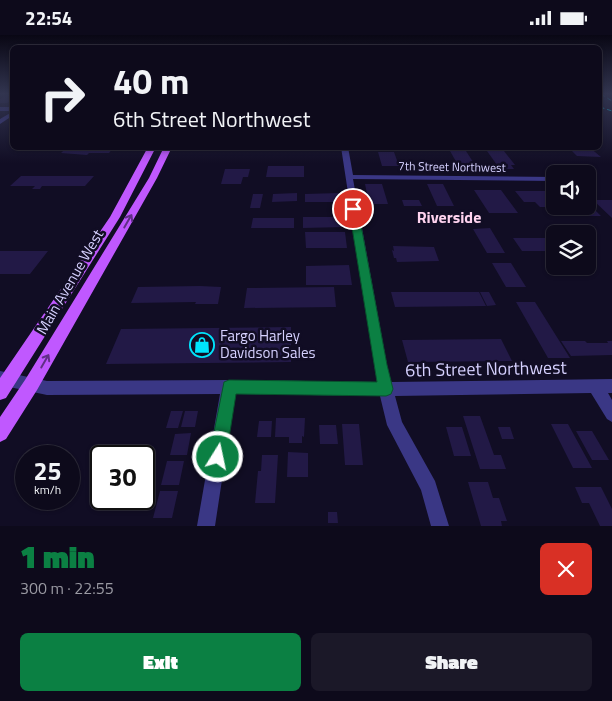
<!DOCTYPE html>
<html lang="en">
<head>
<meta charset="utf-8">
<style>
	body { margin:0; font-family:"Titillium Web",sans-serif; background:#1b1828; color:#f1f3f6; height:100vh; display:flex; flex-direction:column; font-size:19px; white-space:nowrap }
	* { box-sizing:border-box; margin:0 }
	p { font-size:16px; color:#9a9aa3 }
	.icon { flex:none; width:28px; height:28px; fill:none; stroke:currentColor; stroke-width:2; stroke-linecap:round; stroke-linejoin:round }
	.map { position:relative; height:491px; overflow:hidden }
	.drawer { display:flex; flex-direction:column; background:#0d0a1b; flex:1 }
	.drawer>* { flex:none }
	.top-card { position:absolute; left:10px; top:10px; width:592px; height:105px; border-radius:8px; box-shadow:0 1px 4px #0004,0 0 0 1px #2d2b3a; background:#0d0a1b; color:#f1f3f6; overflow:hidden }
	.fabs { position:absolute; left:546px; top:130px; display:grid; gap:10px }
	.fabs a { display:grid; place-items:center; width:50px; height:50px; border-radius:8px; background:#0d0a1b; box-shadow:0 1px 4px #0004,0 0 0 1px #2d2b3a; font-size:25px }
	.speed { position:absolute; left:15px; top:410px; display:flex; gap:10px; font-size:25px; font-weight:700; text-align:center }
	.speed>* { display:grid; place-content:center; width:65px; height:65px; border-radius:50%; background:#0d0a1b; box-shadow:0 1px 4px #0004,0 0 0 1px #2d2b3a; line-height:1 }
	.speed small { font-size:12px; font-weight:400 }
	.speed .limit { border:2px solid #111; border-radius:8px; background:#fff; color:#111 }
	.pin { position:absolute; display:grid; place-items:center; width:42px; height:42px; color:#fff; margin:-21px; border:2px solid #fff; border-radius:50%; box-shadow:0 1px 5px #0007 }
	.me { position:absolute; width:55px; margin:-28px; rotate:10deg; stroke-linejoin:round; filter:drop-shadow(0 0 4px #0008) }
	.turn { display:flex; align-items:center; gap:18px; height:105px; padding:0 20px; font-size:22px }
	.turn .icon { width:65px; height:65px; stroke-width:2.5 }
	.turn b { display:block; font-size:35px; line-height:42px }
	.round { display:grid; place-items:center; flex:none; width:52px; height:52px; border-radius:8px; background:#1b1828 }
	.headline { display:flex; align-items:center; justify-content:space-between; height:85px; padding:0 20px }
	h1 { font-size:30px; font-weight:800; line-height:38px; color:#0b8043 }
	.button { display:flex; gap:10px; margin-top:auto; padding:10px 20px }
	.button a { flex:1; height:58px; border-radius:8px; background:#0b8043; color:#fff; font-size:20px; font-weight:800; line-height:58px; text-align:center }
	.button a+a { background:#1b1828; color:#f1f3f6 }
	.status { display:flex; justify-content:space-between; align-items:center; height:35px; padding:0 25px; background:#0d0a1b; direction:ltr }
	.status svg { height:14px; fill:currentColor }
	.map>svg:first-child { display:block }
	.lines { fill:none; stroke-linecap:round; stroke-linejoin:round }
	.stream { stroke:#081d43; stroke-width:1 }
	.building { fill:#221946 }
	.minor { fill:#3a3785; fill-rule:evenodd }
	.major { fill:#c058ff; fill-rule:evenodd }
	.rail { stroke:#00e3fc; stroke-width:1; stroke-dasharray:4.5 3; stroke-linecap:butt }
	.oneway { stroke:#602f87 }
	.route { fill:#0b8043; stroke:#07532c }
	.labels { text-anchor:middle; stroke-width:5; stroke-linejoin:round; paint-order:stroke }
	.far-street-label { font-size:12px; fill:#d6d1ff; stroke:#110d24 }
	.street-label { font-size:15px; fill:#d6d1ff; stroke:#110d24 }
	.poi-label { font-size:15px; fill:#d6d1ff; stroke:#110d24; text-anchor:start }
	.neighbourhood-label { font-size:16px; font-weight:bold; fill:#ffd3ef; stroke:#110d24 }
	.near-street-label { font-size:18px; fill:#d6d1ff; stroke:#110d24 }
</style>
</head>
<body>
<div class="status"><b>22:54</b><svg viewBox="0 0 49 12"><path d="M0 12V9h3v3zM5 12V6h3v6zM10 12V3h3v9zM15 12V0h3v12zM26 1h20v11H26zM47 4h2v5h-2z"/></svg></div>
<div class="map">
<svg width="612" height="491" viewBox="0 0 612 491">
	<rect width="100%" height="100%" fill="#110d24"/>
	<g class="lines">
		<path class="stream" d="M600,64L612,65"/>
	</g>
	<path class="building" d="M9,59H12V65L7,68H0V64Z
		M67,112H114L109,118H89L87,120L61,118Z
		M568,112H589L601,122L577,121Z
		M450,116H466L475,130H458Z
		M487,116H504L515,130H511L514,134H504L501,130H497Z
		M378,117H394L399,131H382Z
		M268,131H304V142H266Z
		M225,134H250L248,142H243L241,149H221Z
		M21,141H94L85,151H42L40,154H32L35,151H10Z
		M365,149H382L388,169H369Z
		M427,149H443L454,171H437Z
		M474,155H501L518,178H489Z
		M515,156H547L555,165V172H540L535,167H524Z
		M297,158V166L272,167L273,159Z
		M340,158L341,167H305V159Z
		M253,159H263L260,173H250Z
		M402,165H419L422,171H404Z
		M593,165H612V183Z
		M588,168L601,181H583L574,171H588Z
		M303,182H343L345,192L303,193Z
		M253,183H294V193H251Z
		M490,193L505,218H487L473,194Z
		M305,197H345L347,213H306Z
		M513,203H550L555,209V216H522Z
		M393,211L434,212L439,226L397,227L396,223H394L392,215L394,216Z
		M0,216H48L30,239H0Z
		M492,228H511L526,252H506Z
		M349,230L352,250H306V231Z
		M200,251L221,252L218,269H195L196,267L131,268L138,252Z
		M334,252L336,272L244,273L247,253Z
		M391,257H479L486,271L395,272Z
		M480,257H489L496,270L487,271Z
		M516,267H535L570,323H548Z
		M291,292V327L106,329L121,294Z
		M501,304L512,326L408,327L402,305Z
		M561,306H585L587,308H608L607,306H612V320L571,321Z
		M171,376H183L178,393H166Z
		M185,376H198L195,392H181Z
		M463,381H480L494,420H501L506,434H480Z
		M276,383H305L304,402L302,401V408H289V402H275Z
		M259,386H272L271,402H257Z
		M342,389H359L363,430H345Z
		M551,389H568L592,433H573Z
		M319,390H336L338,409H320Z
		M446,392H462L471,421H454Z
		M498,392H510L514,404H502Z
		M576,396H592L609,425H592Z
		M191,398L187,420H170L175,399Z
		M288,417L308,418V442H287Z
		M262,420H278L275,468H255L258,436H261Z
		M167,426H184L179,450H161Z
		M468,447H488L493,463H499L507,486H501L502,491H481Z
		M575,452H601L612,474V491H600L589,468H582Z
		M160,456H178L172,483H153Z
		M328,477H337L338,488H328Z"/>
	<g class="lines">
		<path class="minor" d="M0,72H12V76H0Z
			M12,77V81L0,89V84Z
			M341,112H348L353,140L555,142V146L353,144L387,330L391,347L612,344V358H608L612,365V387L607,384L591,358L395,361L402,387L435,446L449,491H431L421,455L387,390L380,361L235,359L215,491H197L220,359L47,360L0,350V336L47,346L229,345L377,347Z"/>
		<path class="major" d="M148,112H156L120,182L6,363L0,365V343L110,182Z
			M164,112H172L157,143L37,355L6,404L0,407V382L25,345L149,143Z"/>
		<path class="rail" d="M601,59L612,66
			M600,72L612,76"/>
	</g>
	<defs><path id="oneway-shaft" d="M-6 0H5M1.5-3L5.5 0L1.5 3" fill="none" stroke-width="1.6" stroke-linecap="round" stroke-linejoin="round" transform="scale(1.25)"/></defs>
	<g class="oneway">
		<use href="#oneway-shaft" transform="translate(128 186) rotate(-60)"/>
		<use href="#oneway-shaft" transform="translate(45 326) rotate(-60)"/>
	</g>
	<linearGradient id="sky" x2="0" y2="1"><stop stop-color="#090714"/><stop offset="0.46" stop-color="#323550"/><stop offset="1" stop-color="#323550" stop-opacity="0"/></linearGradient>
	<rect width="612" height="128" fill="url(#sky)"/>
	<path class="route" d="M353,171L358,174L387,330L393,354L391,359L386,361L236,359L226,422L223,428L218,430L212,428L209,422L224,347L229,345L377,347L349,174Z"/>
	<defs>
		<symbol id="shop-ring" viewBox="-11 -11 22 22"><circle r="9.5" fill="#110d24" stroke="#00e3fc" stroke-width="1.5"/><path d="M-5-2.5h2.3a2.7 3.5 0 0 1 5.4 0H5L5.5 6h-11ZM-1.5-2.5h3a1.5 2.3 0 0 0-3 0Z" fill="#00e3fc"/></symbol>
	</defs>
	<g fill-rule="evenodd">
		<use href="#shop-ring" x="188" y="296" width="28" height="28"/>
	</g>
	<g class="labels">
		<g class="far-street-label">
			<text transform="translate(452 132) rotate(1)" y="4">7th Street Northwest</text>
		</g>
		<g class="street-label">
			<text transform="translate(70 247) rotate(-60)" y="5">Main Avenue West</text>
		</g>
		<g class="poi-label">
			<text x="220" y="306">Fargo Harley<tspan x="220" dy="17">Davidson Sales</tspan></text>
		</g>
		<g class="neighbourhood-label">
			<text x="449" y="188">Riverside</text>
		</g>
		<g class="near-street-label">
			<text transform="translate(486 334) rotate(-1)" y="6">6th Street Northwest</text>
		</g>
	</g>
</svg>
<div class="fabs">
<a><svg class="icon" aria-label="sound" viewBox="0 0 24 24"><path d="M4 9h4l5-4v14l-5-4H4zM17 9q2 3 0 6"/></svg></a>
<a><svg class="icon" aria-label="layers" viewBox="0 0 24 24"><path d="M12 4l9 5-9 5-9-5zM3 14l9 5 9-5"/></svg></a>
</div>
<div class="speed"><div>25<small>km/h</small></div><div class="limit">30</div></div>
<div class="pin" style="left:353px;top:174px;background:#d93025"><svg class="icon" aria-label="arrive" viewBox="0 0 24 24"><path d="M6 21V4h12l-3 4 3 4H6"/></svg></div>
<svg class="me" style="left:218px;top:422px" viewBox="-20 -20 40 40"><circle r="17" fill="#0b8043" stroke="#fff" stroke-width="3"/><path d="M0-11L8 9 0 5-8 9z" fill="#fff"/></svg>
<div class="top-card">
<div class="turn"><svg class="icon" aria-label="right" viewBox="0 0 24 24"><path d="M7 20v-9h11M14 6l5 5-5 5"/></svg><div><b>40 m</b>6th Street Northwest</div></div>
</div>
</div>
<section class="drawer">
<div class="headline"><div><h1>1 min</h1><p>300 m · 22:55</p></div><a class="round" style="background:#d93025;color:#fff"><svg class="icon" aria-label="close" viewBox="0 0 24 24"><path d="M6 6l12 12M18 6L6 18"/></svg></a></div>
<div class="button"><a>Exit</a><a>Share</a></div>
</section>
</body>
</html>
